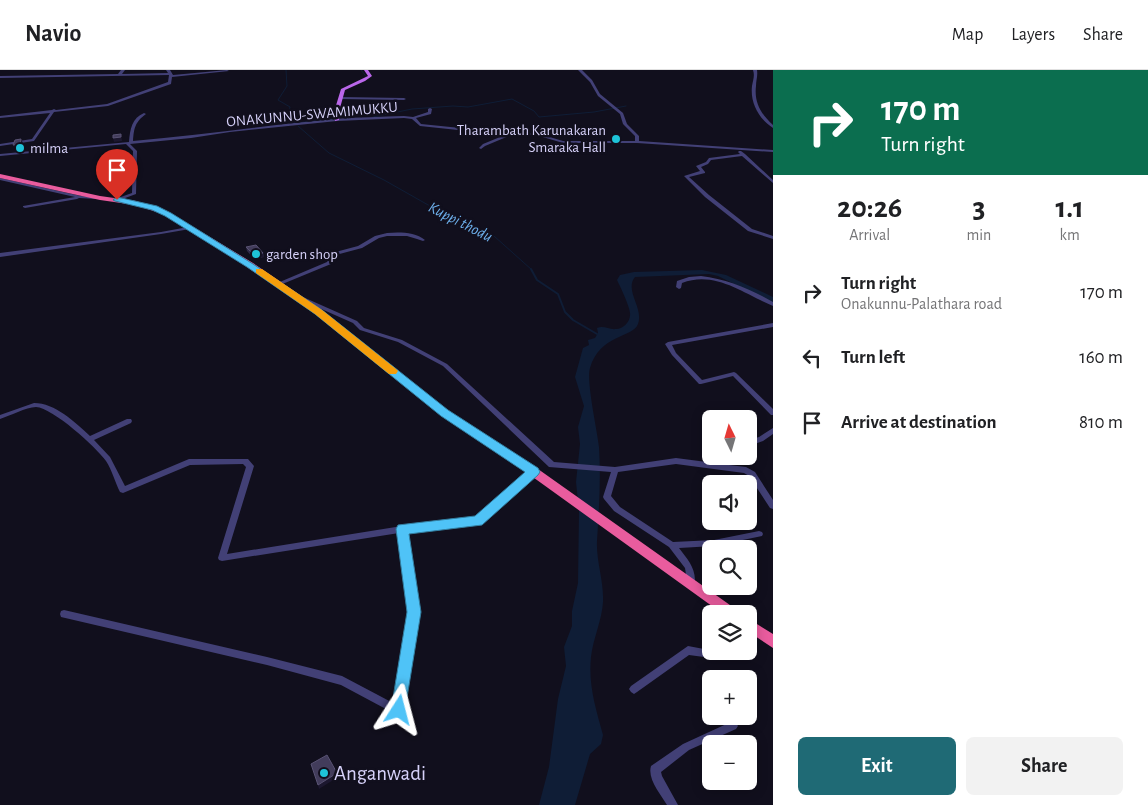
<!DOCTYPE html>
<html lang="en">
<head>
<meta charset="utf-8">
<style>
	body { margin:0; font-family:"Alegreya Sans",sans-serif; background:#f2f2f2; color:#202124; height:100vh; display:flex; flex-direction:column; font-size:19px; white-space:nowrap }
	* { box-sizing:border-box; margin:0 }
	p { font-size:16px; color:#757577 }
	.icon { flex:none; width:28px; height:28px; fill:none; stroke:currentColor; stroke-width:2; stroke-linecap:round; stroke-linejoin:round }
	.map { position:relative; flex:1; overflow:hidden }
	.drawer { display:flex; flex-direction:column; background:#fff; width:375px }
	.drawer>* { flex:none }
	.guide { background:#0b6e4f; color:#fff; overflow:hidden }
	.needle { width:32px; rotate:355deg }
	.fabs { position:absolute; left:702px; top:340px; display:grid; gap:10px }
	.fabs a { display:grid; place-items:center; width:55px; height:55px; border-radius:8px; background:#fff; box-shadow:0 2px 12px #0003; font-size:25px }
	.pin { position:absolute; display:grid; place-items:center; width:42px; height:42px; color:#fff; margin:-51px -21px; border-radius:50% 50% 50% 0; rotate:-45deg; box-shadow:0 0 5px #0007 }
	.pin .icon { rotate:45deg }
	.me { position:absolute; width:55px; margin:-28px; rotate:9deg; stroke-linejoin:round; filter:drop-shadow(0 0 4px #0008) }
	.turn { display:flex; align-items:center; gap:18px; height:105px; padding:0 25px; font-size:22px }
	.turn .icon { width:65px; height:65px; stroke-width:2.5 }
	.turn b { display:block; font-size:35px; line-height:42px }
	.eta { display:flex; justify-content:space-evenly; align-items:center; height:85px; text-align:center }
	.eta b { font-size:30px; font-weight:600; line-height:35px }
	.cta { display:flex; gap:10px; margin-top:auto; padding:10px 25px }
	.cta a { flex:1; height:58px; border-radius:8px; background:#1f6a75; color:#fff; font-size:20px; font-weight:600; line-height:58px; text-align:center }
	.cta a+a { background:#f2f2f2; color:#202124 }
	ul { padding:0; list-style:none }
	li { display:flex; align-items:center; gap:15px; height:65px; padding:0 25px }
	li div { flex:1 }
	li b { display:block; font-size:19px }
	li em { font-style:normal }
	header { display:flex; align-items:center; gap:30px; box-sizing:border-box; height:70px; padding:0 25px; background:#fff; border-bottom:1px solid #e0e0e0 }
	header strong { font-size:24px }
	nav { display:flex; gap:28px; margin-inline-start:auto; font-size:18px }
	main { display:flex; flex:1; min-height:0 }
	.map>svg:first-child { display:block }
	.water { fill:#0f1d36 }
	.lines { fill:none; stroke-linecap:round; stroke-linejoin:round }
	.stream-far1 { stroke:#0f1d36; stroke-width:1 }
	.stream { stroke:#0f1d36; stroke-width:2 }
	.minor { fill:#424076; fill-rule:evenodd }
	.major { fill:#ba67ea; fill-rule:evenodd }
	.highway { fill:#e95c9e; fill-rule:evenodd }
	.wall { fill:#302a48 }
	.shaded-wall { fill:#1c172f }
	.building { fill:#423c5b; stroke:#595374 }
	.route { fill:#4fc3f7; stroke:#337fa1 }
	.slow { fill:#f59e0b }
	.poi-dot { fill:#1ec3d8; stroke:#110f1d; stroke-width:2 }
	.labels { text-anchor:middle; stroke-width:5; stroke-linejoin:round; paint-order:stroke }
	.far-street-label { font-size:15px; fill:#d6d1f9; stroke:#110f1d }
	.far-poi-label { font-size:15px; fill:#d6d1f9; stroke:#110f1d; text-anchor:start }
	.far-water-label { font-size:16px; font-style:italic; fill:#6dafeb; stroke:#110f1d }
	.near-poi-label { font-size:21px; fill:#d6d1f9; stroke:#110f1d; text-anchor:start }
</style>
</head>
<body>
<header>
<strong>Navio</strong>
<nav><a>Map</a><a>Layers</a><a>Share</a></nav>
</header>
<main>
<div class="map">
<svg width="773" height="735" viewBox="0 0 773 735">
	<rect width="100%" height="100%" fill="#110f1d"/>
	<path class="water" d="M702,200L726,205L773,227V233L718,206L709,204L635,207C624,220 644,238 638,254C633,268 600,264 590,298C586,311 597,359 599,377C601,408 599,440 597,471C596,491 604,511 603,532C602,550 593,569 591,587C588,615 596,639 603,665L601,674L590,684L575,735H539L549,697L558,629L566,596L564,577L572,556V541L578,513L579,441L576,412L580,374L578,357L584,336L575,307L583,278L589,275L588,270L595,268L598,263L597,258C604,255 609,260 616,259C624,259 631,251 630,243C630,237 620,216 617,210L620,205L634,202Z"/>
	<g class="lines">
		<path class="stream-far1" d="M286,0L287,16L278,30L290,37L287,48L295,53
			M361,0L368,9
			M373,47L412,39L453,36L468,37L512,29L534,41L539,47L594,42L626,36
			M296,53L333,49
			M298,56L329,83L384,110L460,153L494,166L532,200"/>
		<path class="stream" d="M531,199L537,210L558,224L565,242L573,250L597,264"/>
		<path class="minor" d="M121,0H125L122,4L168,3L166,0H170L173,5L227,0L229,1L172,7L171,14L108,36L54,42L34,71L0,76V74L32,69L50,43L0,48V46L52,40L54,39L56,40L107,34L168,12L169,5L0,8V6L118,4Z
			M578,0H582L592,10L600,24L623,43L627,54L639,66V71L773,80V82L637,73H563L536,65H511L485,76L481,79L479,78L483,74L505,65L420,56L412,49L404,48L337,51L230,62L191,68L130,74L137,81L136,124L117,131H115V129L132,123L133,81L126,74L0,86V84L129,72C130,59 132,48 144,43L146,44C135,52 134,58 133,71C201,65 268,55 335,49C358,47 381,47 404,46L413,47L428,42V39L430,38L432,39L431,44L416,48L421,54L510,63H536L563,71H635V66L623,54L620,44L598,26L590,12Z
			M753,0H757C758,6 756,10 756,16C754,33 761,44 773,55V58C759,49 750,33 752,16C753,10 755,6 753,0Z
			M341,27L404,28L406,29L404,30L340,29V27Z
			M739,81H741L745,84L773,110V113L742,86L711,90L708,94L701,97L705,102V103L689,107L709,125L752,159L773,166V169L748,161L705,127L684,106L700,101L696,96L706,92L709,88L740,84L738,82Z
			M0,108L81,126L97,127L99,128L97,129L79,128L77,129L25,138L23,137V136L75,127L0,110Z
			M188,157H190V159L161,164L0,187V183L161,162Z
			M387,163C400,162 415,162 425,170L423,171L417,169L407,166H387L379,168L362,178L332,186L331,194L280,215L278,216L275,214L327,192L328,184L358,176L375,166Z
			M701,206C727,209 750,219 773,232V236C744,224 715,200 682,213L681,218L679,219L676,217L677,211L689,207Z
			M303,227L357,251L364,258L402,270L447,294L554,392L615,397L676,388L722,394L726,386H733L729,395L746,397L755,402L773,430V439L770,438L749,406L744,403L676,394L618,402L611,426L620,437L673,472L714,470L759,461L762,462L763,464L762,466L714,476L679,478C688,490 698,500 694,517L691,518L688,517L685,498L669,477L614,441L604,429L603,427L611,402L549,397L443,296L398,272L360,260L353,253L301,230L300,229Z
			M773,253V257L672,275L676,283L702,310L734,302L736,303L773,339V345H771L733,306L701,314H699L672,285L665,274L668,272Z
			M34,333C55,333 75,352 90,366L127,349H131L132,351L131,353L94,370L110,387L125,416L189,389H248L254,396L227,484L402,456L476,448L531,400H537L538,402L481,453L406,462L418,542L404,641L402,644L399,646L341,615L267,595L61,547L60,544L61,541L64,540L267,587L342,606L395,634L410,542L399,463L222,491L219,490L218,488L246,397L243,394L190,395L123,423L120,422C115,412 112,400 106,391C96,377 53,338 36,337C26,337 10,346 0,349V345Z
			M773,358V364L763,371L749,376V370L759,367Z
			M688,576L704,579L711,577V581H715L714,584L704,587L689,585L637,622L634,624L631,622L629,619L631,616Z
			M733,651L736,653L738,656L736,659L689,680L661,702L662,706L678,735H667C661,725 647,709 651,696L683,674Z"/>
		<path class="major" d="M364,0H368L372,6L365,11L345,20L340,38L339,50L335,51L334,42L341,19L368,6Z"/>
		<path class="highway" d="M0,104L100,126L136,131L170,143L253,193L322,240L447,341L538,399L737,540L739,544H723L530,405L441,345L316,244L247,197L166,145L135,135L100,130L0,108Z
			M749,549L773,564V578L749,562Z"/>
	</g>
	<path class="wall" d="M246,177L263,183L264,187L254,189L247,181Z"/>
	<path class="shaded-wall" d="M121,64L122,71L114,72L113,68Z
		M21,69L24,75L22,80L16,81L13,75Z
		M263,183L264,187L254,189V185Z
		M337,703L338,707L319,719L318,715Z"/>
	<path class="building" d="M121,64V67L113,68V65Z
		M21,69L20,75H13L15,70Z
		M256,175L263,183L254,185L246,177Z
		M327,685L337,703L318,715L311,694Z"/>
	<path class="route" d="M117,127L157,136L171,143L253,194L322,240L448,340L538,398L540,402L538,405L482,455L409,464L421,542L404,646L399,648L393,646L391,640L407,542L396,459L398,455L475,446L525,402L441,346L315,244L247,197L165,146L152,140L115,131L113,130Z"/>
	<path class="slow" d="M256,199H262L322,240L396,299L398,301L396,304H389L315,244L256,203Z"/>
	<g class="poi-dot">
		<circle cx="616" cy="69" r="5"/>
		<circle cx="20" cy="78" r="5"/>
		<circle cx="256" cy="184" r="5"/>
		<circle cx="324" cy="703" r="5"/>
	</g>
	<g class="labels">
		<g class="far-street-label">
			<text transform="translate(312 44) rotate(-5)" y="5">ONAKUNNU-SWAMIMUKKU</text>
		</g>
		<g class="far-poi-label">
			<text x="606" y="65" text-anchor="end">Tharambath Karunakaran<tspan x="606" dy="17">Smaraka Hall</tspan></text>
			<text x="30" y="83">milma</text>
			<text x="266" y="189">garden shop</text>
		</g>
		<g class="far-water-label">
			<text transform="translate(461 151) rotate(27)" y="6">Kuppi thodu</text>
		</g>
		<g class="near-poi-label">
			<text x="334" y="710">Anganwadi</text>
		</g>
	</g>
</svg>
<div class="fabs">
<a><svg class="needle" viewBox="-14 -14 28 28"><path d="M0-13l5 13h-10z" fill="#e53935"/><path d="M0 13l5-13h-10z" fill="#757577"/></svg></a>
<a><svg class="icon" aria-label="sound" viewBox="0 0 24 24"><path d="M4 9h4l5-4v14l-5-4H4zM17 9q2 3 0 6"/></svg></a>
<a><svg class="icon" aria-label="search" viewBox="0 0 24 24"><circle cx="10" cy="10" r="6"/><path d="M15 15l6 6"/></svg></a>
<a><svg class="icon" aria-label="layers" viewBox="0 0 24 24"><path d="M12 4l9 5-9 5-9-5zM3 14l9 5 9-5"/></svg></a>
<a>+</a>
<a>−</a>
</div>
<div class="pin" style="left:117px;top:130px;background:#d93025"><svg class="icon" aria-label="arrive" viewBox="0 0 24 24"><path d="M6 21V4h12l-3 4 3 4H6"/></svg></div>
<svg class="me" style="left:399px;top:640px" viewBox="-20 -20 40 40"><path d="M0-17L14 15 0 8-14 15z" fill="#4fc3f7" stroke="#fff" stroke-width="4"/></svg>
</div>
<section class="drawer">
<div class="guide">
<div class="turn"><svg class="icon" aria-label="right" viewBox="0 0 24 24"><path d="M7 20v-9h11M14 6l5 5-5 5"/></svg><div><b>170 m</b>Turn right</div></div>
</div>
<div class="eta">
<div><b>20:26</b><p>Arrival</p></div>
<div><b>3</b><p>min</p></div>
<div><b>1.1</b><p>km</p></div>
</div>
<ul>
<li><svg class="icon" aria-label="right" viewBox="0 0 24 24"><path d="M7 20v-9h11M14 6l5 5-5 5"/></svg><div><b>Turn right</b><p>Onakunnu-Palathara road</p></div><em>170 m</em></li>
<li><svg class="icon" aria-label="left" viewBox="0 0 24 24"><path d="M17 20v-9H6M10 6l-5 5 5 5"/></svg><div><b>Turn left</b></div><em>160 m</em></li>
<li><svg class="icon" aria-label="arrive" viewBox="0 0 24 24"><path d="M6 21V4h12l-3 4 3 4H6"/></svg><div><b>Arrive at destination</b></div><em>810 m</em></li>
</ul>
<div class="cta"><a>Exit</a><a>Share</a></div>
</section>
</main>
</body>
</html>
